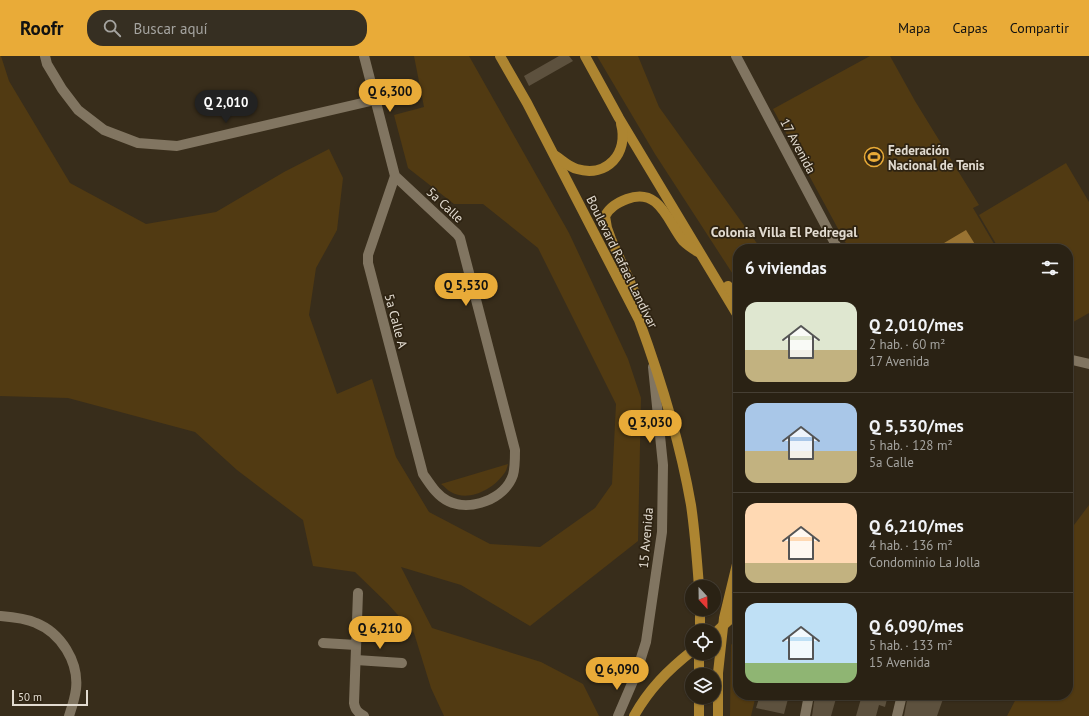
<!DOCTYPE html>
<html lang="es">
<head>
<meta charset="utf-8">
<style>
	body { margin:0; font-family:"PT Sans",sans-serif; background:#362f22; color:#f1f3f6; height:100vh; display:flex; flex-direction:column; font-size:15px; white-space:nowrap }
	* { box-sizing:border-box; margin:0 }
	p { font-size:13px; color:#a5a4a0 }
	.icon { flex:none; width:22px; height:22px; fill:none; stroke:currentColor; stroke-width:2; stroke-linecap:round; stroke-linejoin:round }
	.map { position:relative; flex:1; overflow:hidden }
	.drawer { position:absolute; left:733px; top:188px; width:340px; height:456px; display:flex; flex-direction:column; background:#2a2214; border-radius:16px; box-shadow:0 1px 3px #0004,0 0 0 1px #463f34 }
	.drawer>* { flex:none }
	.needle { width:26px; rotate:158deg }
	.fabs { position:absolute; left:685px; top:524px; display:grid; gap:8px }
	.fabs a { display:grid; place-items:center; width:36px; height:36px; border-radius:50%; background:#2a2214; box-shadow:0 1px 3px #0004,0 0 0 1px #463f34; font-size:20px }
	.scale { position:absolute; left:12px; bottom:10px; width:76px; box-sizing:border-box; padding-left:4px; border:2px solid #e2dbd0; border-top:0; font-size:11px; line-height:14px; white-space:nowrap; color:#e2dbd0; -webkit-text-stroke:3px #2e2312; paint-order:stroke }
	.price { position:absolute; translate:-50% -34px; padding:0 9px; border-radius:14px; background:#e9ab38; color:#111; font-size:13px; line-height:26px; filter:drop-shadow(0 1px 2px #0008) }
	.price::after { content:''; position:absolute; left:50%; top:24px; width:12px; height:9px; margin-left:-6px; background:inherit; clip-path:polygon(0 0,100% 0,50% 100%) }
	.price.current { background:#222; color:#fff }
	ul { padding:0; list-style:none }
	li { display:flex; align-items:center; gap:12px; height:100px; padding:0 12px }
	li+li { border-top:1px solid #463f34 }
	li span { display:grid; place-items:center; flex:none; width:112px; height:80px; border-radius:12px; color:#555 }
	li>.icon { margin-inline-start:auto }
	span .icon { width:48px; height:48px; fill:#fffc; stroke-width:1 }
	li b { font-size:17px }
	h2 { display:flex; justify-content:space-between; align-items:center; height:48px; padding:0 12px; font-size:17px }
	header { display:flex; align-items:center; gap:24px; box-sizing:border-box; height:56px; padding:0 20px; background:#e9ab38; color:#111 }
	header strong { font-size:19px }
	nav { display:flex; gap:22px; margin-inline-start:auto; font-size:14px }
	.search { width:280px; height:36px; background:#362f22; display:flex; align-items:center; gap:10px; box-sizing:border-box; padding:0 14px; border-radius:16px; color:#a5a4a0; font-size:15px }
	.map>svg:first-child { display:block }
	.green { fill:#513a12 }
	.water { fill:#997332 }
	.building { fill:#5d513e }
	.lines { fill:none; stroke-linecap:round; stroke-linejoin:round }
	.minor { stroke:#817561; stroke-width:10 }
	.major { stroke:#ad8531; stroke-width:10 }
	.labels { text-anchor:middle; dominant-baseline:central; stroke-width:3.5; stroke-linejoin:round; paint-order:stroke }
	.street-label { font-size:13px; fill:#e2dbd0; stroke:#2e2312 }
	.poi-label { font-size:13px; font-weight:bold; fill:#e2dbd0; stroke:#2e2312; text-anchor:start }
	.neighbourhood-label { font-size:14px; font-weight:bold; fill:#e2dbd0; stroke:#2e2312 }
</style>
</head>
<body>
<header>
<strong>Roofr</strong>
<div class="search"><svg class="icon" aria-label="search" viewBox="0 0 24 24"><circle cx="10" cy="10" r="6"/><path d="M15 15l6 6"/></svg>Buscar aquí</div>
<nav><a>Mapa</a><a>Capas</a><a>Compartir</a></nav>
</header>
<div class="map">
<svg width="1089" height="660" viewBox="0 0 1089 660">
	<rect width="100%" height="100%" fill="#382d1b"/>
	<g class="green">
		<path d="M0,0H1L9,25L70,127L146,168L216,156L284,116L329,93L343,122L337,174L316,212L309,259L337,338L372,323L396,401L429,456L490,488L540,491L595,452L612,428L616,348L538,192L483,148H454L408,112L394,59L424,51L414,0H469L569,177L628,303L641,342L638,485L530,570L461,529L401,511L432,572L541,606L583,628L599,660H444L431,632L414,577L388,548L355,516L313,510L303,464L237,414L195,376L68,342L0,340Z"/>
		<path d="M597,0H638L659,51L761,193H738V226L655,98Z"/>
		<path d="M870,0H890L915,45L979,149L973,152L997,193H849L773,53Z"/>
		<path d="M1066,107L1089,146V257L1068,269V193H999L979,159Z"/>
		<path d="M508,408C507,412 506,416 503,419C492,434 468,446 451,436C447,434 444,430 441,428Z"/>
		<path d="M1089,449V660H1007L1018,639H1068V477Z"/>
		<path d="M738,578V639H756L751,660H730L731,589Z"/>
	</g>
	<path class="water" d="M966,174L978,193H941L939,190Z"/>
	<g class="building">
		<path d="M559,0H569L573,5L529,30L524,20Z"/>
		<path d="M760,639H789L784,658L756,652Z"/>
		<path d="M815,639H837L831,660H812Z"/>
		<path d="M862,639H888L885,651L879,649L876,660H856Z"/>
		<path d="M908,639H929L943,643L937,660H904Z"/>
	</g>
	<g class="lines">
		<g class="minor">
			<path d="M45,0L47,8L62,33L78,54L104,74L138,87L177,90L375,44"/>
			<path d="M364,0L395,120L457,178L460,182L515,394C515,402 515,412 513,419C505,443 470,456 448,445C437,440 430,428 423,418L368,207V199L395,120"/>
			<path d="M736,0L838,193"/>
			<path d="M1068,303L1089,308"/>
			<path d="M358,537L354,647C355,654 358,657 364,660"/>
			<path d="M0,560C12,561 25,562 36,567C61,577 79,606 76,633C75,642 72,651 69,660"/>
			<path d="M323,587L356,589"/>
			<path d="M356,604L402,607"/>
			<path d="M618,660L636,618L646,586L662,476L663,409L653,311"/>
			<path d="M805,660L809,639"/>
			<path d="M897,660L902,639"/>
		</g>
		<g class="major">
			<path d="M500,0L527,47L639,264C661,324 680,386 691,449C695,476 697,504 699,531"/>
			<path d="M585,0L619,62L738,260"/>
			<path d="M556,100C563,105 569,111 577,113C607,122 629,97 621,68"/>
			<path d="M728,230L738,245"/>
			<path d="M637,253L634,235L611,183L607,172L605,160C610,151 617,147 627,143C659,131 667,164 683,185C687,189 693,193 698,196"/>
			<path d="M700,575V553"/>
			<path d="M714,578L729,564L738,545"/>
			<path d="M699,619V597"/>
			<path d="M699,641V660"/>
			<path d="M634,660C649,633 668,614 692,595"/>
			<path d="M718,660V617L724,562L738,504"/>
		</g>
	</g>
	<defs>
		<symbol id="stadium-ring" viewBox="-11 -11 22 22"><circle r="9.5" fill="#2e2312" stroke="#e9ab38" stroke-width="1.5"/><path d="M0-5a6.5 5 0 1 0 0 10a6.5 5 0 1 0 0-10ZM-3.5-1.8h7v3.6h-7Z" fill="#e9ab38"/></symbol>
	</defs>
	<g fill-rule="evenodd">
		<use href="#stadium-ring" x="863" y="90" width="22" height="22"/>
	</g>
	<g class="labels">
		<g class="street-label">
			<text transform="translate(798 90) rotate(62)">17 Avenida</text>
			<text transform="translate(445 149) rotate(43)">5a Calle</text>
			<text transform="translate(622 206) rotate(64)">Boulevard Rafael Landívar</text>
			<text transform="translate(396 265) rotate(75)">5a Calle A</text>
			<text transform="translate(646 482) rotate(-85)">15 Avenida</text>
		</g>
		<g class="poi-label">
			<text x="888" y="94">Federación<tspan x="888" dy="15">Nacional de Tenis</tspan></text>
		</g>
		<g class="neighbourhood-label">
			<text x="784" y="176">Colonia Villa El Pedregal</text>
		</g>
	</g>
</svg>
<div class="fabs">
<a><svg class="needle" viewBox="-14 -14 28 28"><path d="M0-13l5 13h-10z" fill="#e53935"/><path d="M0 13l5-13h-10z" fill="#a5a4a0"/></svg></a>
<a><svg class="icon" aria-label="locate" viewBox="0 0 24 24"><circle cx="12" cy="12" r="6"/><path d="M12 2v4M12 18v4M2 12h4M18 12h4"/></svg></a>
<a><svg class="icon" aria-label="layers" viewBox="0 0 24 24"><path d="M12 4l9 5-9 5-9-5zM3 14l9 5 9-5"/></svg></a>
</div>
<div class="scale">50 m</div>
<b class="price" style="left:390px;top:57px">Q 6,300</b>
<b class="price current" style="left:226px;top:68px">Q 2,010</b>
<b class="price" style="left:466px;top:251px">Q 5,530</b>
<b class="price" style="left:650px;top:388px">Q 3,030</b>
<b class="price" style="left:380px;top:594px">Q 6,210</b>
<b class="price" style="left:617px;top:635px">Q 6,090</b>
<section class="drawer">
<h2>6 viviendas<svg class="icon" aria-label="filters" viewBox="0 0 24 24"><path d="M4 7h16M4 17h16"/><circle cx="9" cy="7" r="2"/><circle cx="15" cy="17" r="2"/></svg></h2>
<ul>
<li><span style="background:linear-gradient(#dfe7d0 60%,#c2b280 0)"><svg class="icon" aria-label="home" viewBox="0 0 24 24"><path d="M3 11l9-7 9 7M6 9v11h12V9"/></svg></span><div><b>Q 2,010/mes</b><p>2 hab. · 60 m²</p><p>17 Avenida</p></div></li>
<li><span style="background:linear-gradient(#a9c7e8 60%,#c2b280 0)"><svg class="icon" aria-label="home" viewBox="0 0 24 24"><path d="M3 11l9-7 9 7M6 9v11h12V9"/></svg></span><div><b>Q 5,530/mes</b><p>5 hab. · 128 m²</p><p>5a Calle</p></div></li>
<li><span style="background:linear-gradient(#ffd9b3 75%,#c2b280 0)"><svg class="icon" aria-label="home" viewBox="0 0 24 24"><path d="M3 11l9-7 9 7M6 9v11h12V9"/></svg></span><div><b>Q 6,210/mes</b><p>4 hab. · 136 m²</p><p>Condominio La Jolla</p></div></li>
<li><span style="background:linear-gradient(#bfe0f5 75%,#8fb573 0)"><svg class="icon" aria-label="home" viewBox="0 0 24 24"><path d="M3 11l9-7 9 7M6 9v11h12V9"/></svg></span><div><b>Q 6,090/mes</b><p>5 hab. · 133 m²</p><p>15 Avenida</p></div></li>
</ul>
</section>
</div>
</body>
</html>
